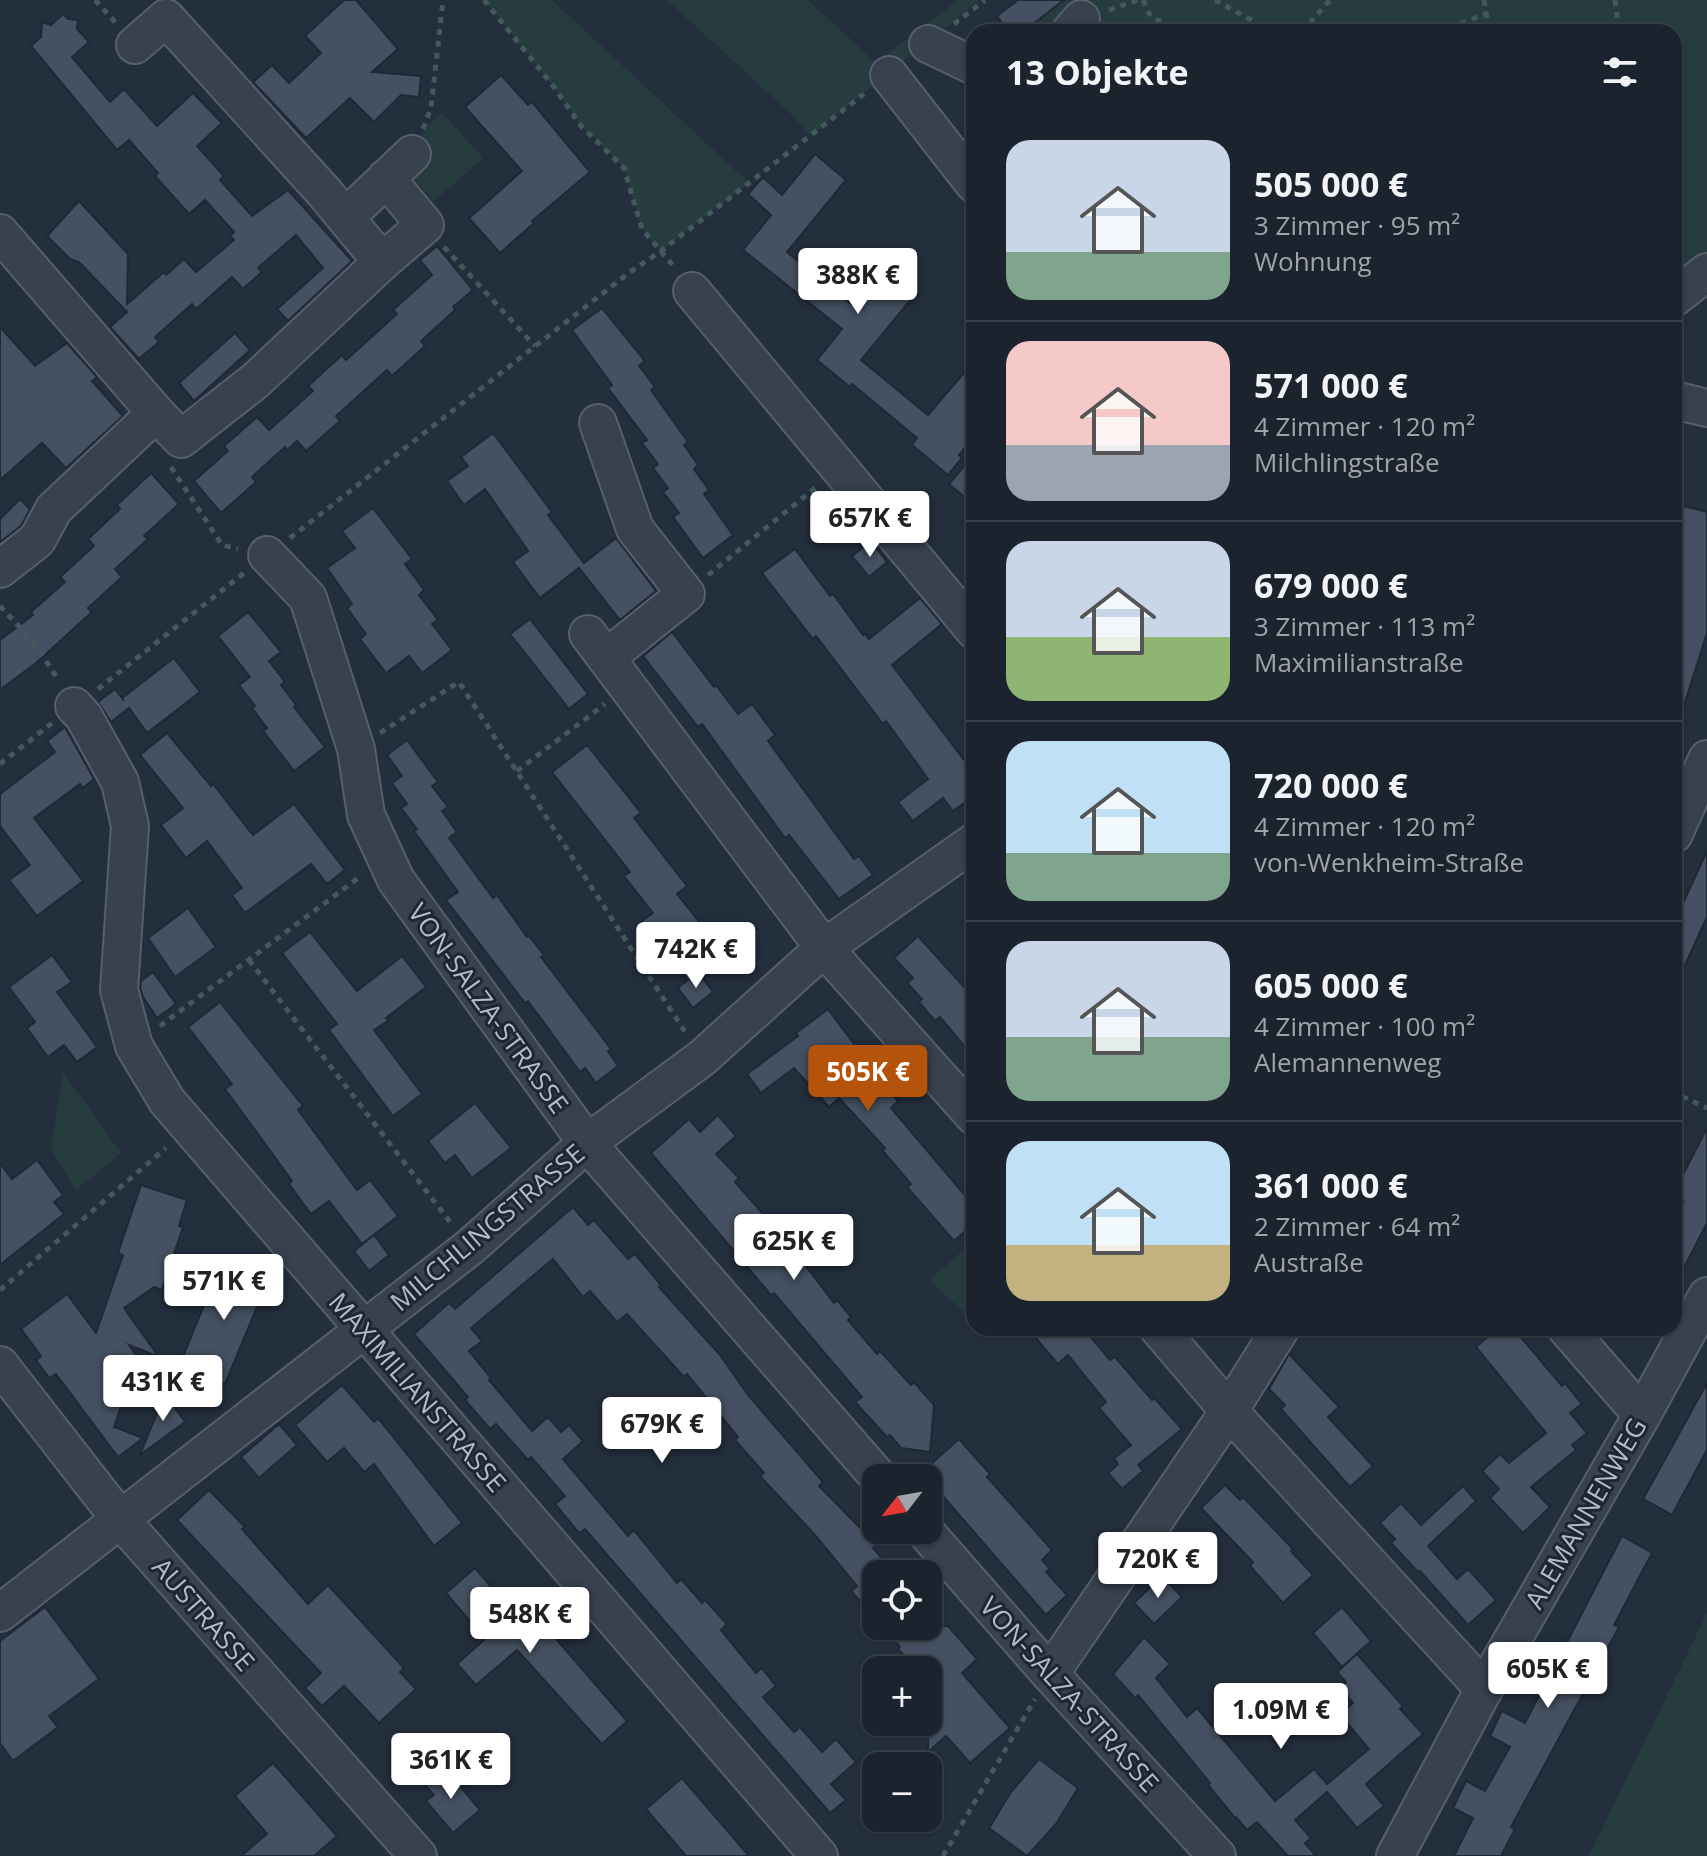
<!DOCTYPE html>
<html lang="de">
<head>
<meta charset="utf-8">
<style>
	body { margin:0; font-family:"Open Sans",sans-serif; background:#282f3a; color:#f1f3f6; height:100vh; display:flex; flex-direction:column; font-size:30px; white-space:nowrap }
	* { box-sizing:border-box; margin:0 }
	p { font-size:26px; color:#a0a4aa }
	.icon { flex:none; width:44px; height:44px; fill:none; stroke:currentColor; stroke-width:2; stroke-linecap:round; stroke-linejoin:round }
	.map { position:relative; flex:1; overflow:hidden }
	.side { position:absolute; left:966px; top:24px; width:716px; height:1312px; display:flex; flex-direction:column; background:#1b232e; border-radius:24px; box-shadow:0 2px 6px #0004,0 0 0 2px #39404a }
	.side>* { flex:none }
	.needle { width:52px; rotate:239deg }
	.tools { position:absolute; left:862px; top:1464px; display:grid; gap:16px }
	.tools a { display:grid; place-items:center; width:80px; height:80px; border-radius:16px; background:#1b232e; box-shadow:0 2px 6px #0004,0 0 0 2px #39404a; font-size:40px }
	.price { position:absolute; translate:-50% -68px; padding:0 18px; border-radius:8px; background:#fff; color:#222; font-size:26px; line-height:52px; filter:drop-shadow(0 2px 4px #0008) }
	.price::after { content:''; position:absolute; left:50%; top:48px; width:24px; height:18px; margin-left:-12px; background:inherit; clip-path:polygon(0 0,100% 0,50% 100%) }
	.price.on { background:#b45309; color:#fff }
	ul { padding:0; list-style:none }
	li { display:flex; align-items:center; gap:24px; height:200px; padding:0 40px }
	li+li { border-top:2px solid #39404a }
	li span { display:grid; place-items:center; flex:none; width:224px; height:160px; border-radius:24px; color:#555 }
	li>.icon { margin-inline-start:auto }
	span .icon { width:96px; height:96px; fill:#fffc; stroke-width:1 }
	li b { font-size:34px }
	h2 { display:flex; justify-content:space-between; align-items:center; height:96px; padding:0 40px; font-size:34px }
	.map>svg:first-child { display:block }
	.green { fill:#263c3f }
	.building { fill:#455162; stroke:#1f2835; stroke-width:2 }
	.lines { fill:none; stroke-linecap:round; stroke-linejoin:round }
	.minor-casing { stroke:#565f6c; stroke-width:40 }
	.path { stroke:#44595c; stroke-width:5; stroke-dasharray:6 6; stroke-linecap:butt }
	.minor { stroke:#38414e; stroke-width:36 }
	.labels { text-anchor:middle; dominant-baseline:central; stroke-width:6; stroke-linejoin:round; paint-order:stroke }
	.street-label { font-size:26px; fill:#b4bcc9; stroke:#1d2633 }
</style>
</head>
<body>
<div class="map">
<svg width="1707" height="1856" viewBox="0 0 1707 1856">
	<rect width="100%" height="100%" fill="#242f3e"/>
	<g class="green">
		<path d="M484,0H552L749,183L661,251L642,229L624,168L581,126L554,87Z"/>
		<path d="M667,0H808L876,63L958,0H979L810,136L790,113Z"/>
		<path d="M1029,0H1707V261L1674,286V32H989Z"/>
		<path d="M442,112L483,158L434,201L401,163L412,154L422,133Z"/>
		<path d="M63,1072L121,1153L76,1190L51,1149Z"/>
		<path d="M974,1241V1321L929,1280Z"/>
		<path d="M1707,1613V1856H1589Z"/>
	</g>
	<g class="building">
		<path d="M344,0H356L398,49L372,72L421,76L419,97L401,95L374,122L350,98L306,138L253,82L272,65L289,83L321,53L305,36Z"/>
		<path d="M1018,0H1064L1023,32H1009L997,16Z"/>
		<path d="M63,14L68,19L78,20L77,29L89,42L72,57L110,102L124,89L157,126L193,93L222,123L197,146L224,176L220,180L252,216L288,190L352,261L288,321L277,309L323,268L296,235L258,268L262,272L243,289L232,277L196,309L192,304L155,337L159,342L139,359L110,327L127,312L79,262L70,259L47,236L79,201L128,254L127,304L164,272L166,275L184,259L196,272L234,240L230,236L234,232L205,200L189,214L155,176L158,173L129,140L117,150L31,46L41,37L42,22L51,25Z"/>
		<path d="M501,75L528,105L532,102L590,172L532,221L534,223L500,253L469,218L522,171L465,107Z"/>
		<path d="M815,154L846,180L787,252L854,306L886,267L917,292L861,360L928,415L974,361V437L959,455L962,458L948,475L912,445L917,438L852,384L850,387L817,360L842,329L743,250L771,215L748,194L763,177L782,195Z"/>
		<path d="M437,246L473,290L453,307L455,310L421,341L425,346L392,376L387,370L336,416L340,421L306,451L297,441L287,450L285,447L252,477L256,482L221,513L194,481L228,451L224,446L257,417L269,430L313,391L308,386L342,355L346,360L397,314L393,310L432,275L420,260Z"/>
		<path d="M602,308L645,361L639,366L655,387L651,390L688,442L684,445L698,465L694,469L709,490L704,494L733,535L703,558L673,517L679,513L663,492L668,488L653,468L658,464L642,443L647,440L608,388L612,385L572,330Z"/>
		<path d="M0,327L35,366L67,343L97,377L92,381L123,416L66,468L42,443L0,480Z"/>
		<path d="M235,333L250,350L194,401L179,383Z"/>
		<path d="M493,433L552,512L548,515L584,563L616,538L656,591L620,620L579,568L540,598L513,562L528,551L485,489L464,505L447,481L468,466L461,457Z"/>
		<path d="M974,454V505L949,484Z"/>
		<path d="M151,473L179,504L144,536L148,539L115,569L122,577L88,608L92,612L36,663L0,690V640L33,615L31,612L65,582L60,577L94,546L88,539L120,509L117,505Z"/>
		<path d="M20,499L30,509L21,526L0,542V519Z"/>
		<path d="M1679,505L1707,512V633L1679,721H1674V528Z"/>
		<path d="M373,508L412,559L405,564L424,590L419,595L438,620L432,624L452,650L422,673L409,656L386,673L360,639L366,634L347,608L352,604L327,568L355,548L342,531Z"/>
		<path d="M871,541L887,562L869,577L852,556Z"/>
		<path d="M795,549L830,596L833,594L863,635L865,634L869,639L920,598L942,624L892,665L974,773V796L953,811L943,798L913,821L898,802L928,779L886,721L883,724L816,636L813,639L762,573Z"/>
		<path d="M248,612L281,652L269,661L285,682L281,685L296,705L294,707L325,747L294,771L263,731L267,728L252,708L255,706L239,685L250,677L218,636Z"/>
		<path d="M530,619L588,694L569,709L510,634Z"/>
		<path d="M672,632L714,687L716,685L738,714L752,704L775,735L768,741L854,859L859,856L873,875L839,899L789,835L785,838L702,724L698,727L643,656Z"/>
		<path d="M174,658L200,692L147,733L129,708L111,722L98,702L115,689L124,701L122,698Z"/>
		<path d="M65,727L94,779L83,788L80,784L34,818L83,881L37,916L9,880L30,865L0,826V794L55,752L47,741Z"/>
		<path d="M167,733L211,786L213,784L253,835L294,804L345,870L327,884L311,864L245,913L232,895L242,888L207,841L186,858L161,825L183,808L140,755Z"/>
		<path d="M407,740L438,782L432,786L448,807L442,811L457,832L449,838L493,898L497,895L527,937L529,936L544,955L541,957L611,1049L608,1051L618,1066L596,1083L585,1068L580,1072L528,1001L525,1003L446,900L458,892L414,831L417,829L401,808L407,804L392,783L402,776L387,755Z"/>
		<path d="M587,745L641,813L634,818L687,886L677,894L723,952L688,980L642,921L653,913L624,876L630,872L552,772Z"/>
		<path d="M1707,851V917L1674,989V897L1684,901Z"/>
		<path d="M188,908L216,947L175,977L148,938Z"/>
		<path d="M310,932L357,991L402,956L426,987L386,1018L388,1021L374,1030L422,1094L393,1116L329,1030L337,1024L282,953Z"/>
		<path d="M918,936L974,998V1058L940,1017L935,1021L919,1002L922,999L907,983L913,978L894,958Z"/>
		<path d="M52,955L72,982L57,992L97,1047L77,1062L64,1045L48,1057L27,1028L35,1022L9,987Z"/>
		<path d="M153,972L176,1004L157,1018L143,997L140,988L141,981Z"/>
		<path d="M698,972L713,992L693,1008L678,988Z"/>
		<path d="M220,1002L303,1106L298,1110L357,1190L370,1180L398,1216L362,1244L329,1201L311,1214L289,1184L292,1181L225,1089L232,1084L188,1027Z"/>
		<path d="M828,1009L857,1048L852,1052L898,1101L891,1108L974,1206V1223L954,1241L907,1187L911,1184L882,1150L885,1148L839,1098L829,1107L794,1068L761,1093L747,1074L798,1036L796,1033Z"/>
		<path d="M475,1103L511,1148L472,1178L455,1155L445,1163L428,1141Z"/>
		<path d="M718,1115L736,1136L716,1154L739,1178L735,1182L786,1240L834,1303L837,1300L851,1317L848,1320L877,1354L880,1351L911,1385L914,1382L934,1405L930,1452L901,1448L890,1435L887,1437L855,1402L862,1397L774,1293L771,1295L651,1153L689,1119L700,1132Z"/>
		<path d="M1707,1128V1223L1674,1287V1222L1684,1202L1674,1197V1192Z"/>
		<path d="M37,1160L63,1195L54,1202L64,1214L0,1265V1163L12,1179Z"/>
		<path d="M141,1185L187,1200L179,1226L183,1227L162,1290L154,1287L124,1308L159,1357L129,1345L137,1356L116,1371L128,1387L114,1427L143,1438L118,1457L56,1374L49,1378L36,1360L41,1356L21,1329L67,1294L96,1333L123,1255L118,1253Z"/>
		<path d="M573,1207L588,1225L594,1220L628,1259L635,1254L661,1285L659,1287L720,1355L748,1395L823,1482L819,1486L877,1545L873,1548L885,1562L876,1569V1619L851,1591L857,1586L815,1535L760,1476L764,1473L735,1440L738,1437L687,1374L684,1377L627,1314L617,1322L590,1291L583,1297L553,1259L471,1328L482,1341L469,1351L491,1378L489,1380L532,1431L548,1417L561,1432L569,1425L583,1441L563,1459L628,1536L634,1530L677,1583L681,1579L702,1603L705,1600L727,1624L721,1630L756,1673L762,1668L776,1686L763,1697L794,1732L800,1727L822,1752L836,1739L856,1762L831,1784L846,1800L830,1813L585,1529L579,1533L555,1504L565,1496L531,1457L528,1460L496,1424L490,1429L465,1400L468,1397L414,1334L449,1303L455,1309Z"/>
		<path d="M374,1235L389,1255L369,1271L354,1251Z"/>
		<path d="M223,1259L269,1278L225,1384L179,1366Z"/>
		<path d="M1027,1328H1083L1110,1360L1115,1357L1152,1400L1154,1398L1182,1429L1138,1465L1143,1471L1122,1489L1108,1473L1118,1464L1114,1458L1131,1445L1099,1408L1106,1402L1068,1355L1058,1364Z"/>
		<path d="M1498,1328H1513L1562,1386L1565,1383L1582,1404L1570,1413L1587,1433L1572,1445L1576,1450L1531,1487L1550,1507L1523,1533L1490,1498L1499,1489L1482,1471L1500,1454L1509,1463L1546,1433L1476,1347Z"/>
		<path d="M1289,1354L1339,1407L1328,1417L1373,1466L1350,1487L1281,1409L1285,1405L1269,1389Z"/>
		<path d="M1707,1383V1450L1672,1515L1643,1499Z"/>
		<path d="M342,1385L374,1422L378,1418L462,1523L434,1546L374,1464L364,1472L344,1448L327,1462L295,1425Z"/>
		<path d="M165,1393L185,1422L140,1455Z"/>
		<path d="M279,1424L297,1445L259,1478L241,1457Z"/>
		<path d="M959,1439L990,1474L987,1477L1052,1550L1042,1560L1050,1569L1046,1572L1067,1595L1046,1615L922,1472Z"/>
		<path d="M1225,1485L1240,1500L1243,1497L1293,1549L1291,1551L1313,1575L1283,1603L1250,1566L1253,1562L1201,1508Z"/>
		<path d="M1463,1486L1476,1501L1428,1546L1457,1579L1468,1569L1496,1600L1468,1625L1420,1571L1418,1572L1391,1543L1395,1539L1380,1523L1401,1503L1421,1525Z"/>
		<path d="M209,1490L245,1527L242,1529L308,1604L328,1585L404,1668L400,1672L416,1689L379,1723L344,1686L322,1706L305,1688L321,1673L177,1520Z"/>
		<path d="M1622,1536L1652,1553L1614,1625L1619,1627L1511,1827L1515,1829L1501,1856H1454L1473,1818L1453,1808L1466,1781L1485,1791L1510,1747L1490,1736L1502,1711L1525,1723Z"/>
		<path d="M475,1568L523,1624L531,1618L541,1629L545,1626L627,1721L602,1744L517,1650L476,1685L457,1664L485,1639L446,1593Z"/>
		<path d="M1162,1576L1182,1597L1154,1624L1134,1603Z"/>
		<path d="M45,1607L99,1679L49,1716L58,1727L13,1761L0,1743V1641Z"/>
		<path d="M1342,1607L1371,1641L1342,1667L1313,1633Z"/>
		<path d="M882,1626H948L977,1659L962,1673L1010,1728L970,1763L946,1736L928,1752V1670H918L898,1649L900,1647Z"/>
		<path d="M1144,1637L1170,1664L1156,1678L1187,1717L1197,1708L1275,1801L1314,1769L1327,1784L1369,1749L1340,1715L1353,1703L1340,1688L1346,1682L1337,1672L1357,1654L1403,1706L1400,1709L1423,1734L1366,1784L1384,1806L1357,1828L1327,1792L1295,1820L1311,1838L1305,1843L1316,1856H1288L1257,1822L1247,1830L1236,1817L1235,1818L1208,1785L1210,1783L1138,1695L1135,1698L1113,1674Z"/>
		<path d="M1039,1759L1078,1788L1056,1824L1027,1856L989,1828L1011,1792Z"/>
		<path d="M273,1763L337,1836L314,1856H241L267,1834L235,1796Z"/>
		<path d="M445,1768L480,1810L453,1833L426,1801L434,1795L425,1785Z"/>
		<path d="M682,1778L749,1856H686L646,1809Z"/>
	</g>
	<g class="lines">
		<defs>
			<g id="minor">
				<path d="M1070,32L1081,19"/>
				<path d="M928,44L974,66"/>
				<path d="M135,45L166,18L324,192L382,262"/>
				<path d="M889,75L974,184"/>
				<path d="M346,217L412,154"/>
				<path d="M0,233L156,413"/>
				<path d="M692,291L974,630"/>
				<path d="M1674,298L1707,272"/>
				<path d="M1674,400L1707,408"/>
				<path d="M598,423L635,529L686,594L606,658"/>
				<path d="M267,555L308,598L356,749L366,815L396,880L587,1143L879,1478"/>
				<path d="M0,569L37,540L54,509L156,413L181,439L255,381L382,262L425,225L386,178"/>
				<path d="M588,634L824,948L974,1116"/>
				<path d="M74,706L84,717L120,782L130,826L119,990L134,1046L167,1101L819,1856"/>
				<path d="M1674,834L1707,759"/>
				<path d="M1158,1328L1229,1411L1484,1689"/>
				<path d="M1566,1328L1642,1415"/>
				<path d="M0,1365L120,1519L418,1856"/>
				<path d="M924,1530L1050,1674L1217,1856"/>
				<path d="M0,1613L470,1247L587,1143L702,1058L824,948L974,842"/>
				<path d="M1050,1674L1229,1411L1281,1328"/>
				<path d="M1395,1856L1484,1689L1642,1415L1707,1296"/>
			</g>
		</defs>
		<use href="#minor" class="minor-casing"/>
		<g class="path">
			<path d="M95,0L116,23"/>
			<path d="M484,0L554,87L581,126L624,168L642,229L676,269"/>
			<path d="M1143,0L1151,17L1183,32"/>
			<path d="M1215,0L1273,32"/>
			<path d="M1484,0L1489,32"/>
			<path d="M1615,0L1619,32"/>
			<path d="M1109,10L1138,0"/>
			<path d="M954,24L985,0"/>
			<path d="M1302,32L1330,0"/>
			<path d="M1438,32L1488,13"/>
			<path d="M423,129L431,108L443,0"/>
			<path d="M444,247L535,346"/>
			<path d="M171,467L222,545L238,549"/>
			<path d="M290,538L630,272L661,251L864,94"/>
			<path d="M708,575L815,488"/>
			<path d="M0,606L36,645L59,681"/>
			<path d="M98,689L244,573"/>
			<path d="M380,733L459,682L687,1035"/>
			<path d="M0,764L52,723"/>
			<path d="M517,771L605,704"/>
			<path d="M249,960L450,1222"/>
			<path d="M160,1026L361,876"/>
			<path d="M1674,1088L1679,1095L1707,1108"/>
			<path d="M0,1290L166,1148"/>
			<path d="M943,1856L1035,1699"/>
		</g>
		<use href="#minor" class="minor"/>
	</g>
	<g class="labels">
		<g class="street-label">
			<text transform="translate(489 1008) rotate(54)">VON-SALZA-STRASSE</text>
			<text transform="translate(487 1227) rotate(-40)">MILCHLINGSTRASSE</text>
			<text transform="translate(418 1392) rotate(49)">MAXIMILIANSTRASSE</text>
			<text transform="translate(1585 1513) rotate(-60)">ALEMANNENWEG</text>
			<text transform="translate(204 1614) rotate(49)">AUSTRASSE</text>
			<text transform="translate(1070 1694) rotate(48)">VON-SALZA-STRASSE</text>
		</g>
	</g>
</svg>
<div class="tools">
<a><svg class="needle" viewBox="-14 -14 28 28"><path d="M0-13l5 13h-10z" fill="#e53935"/><path d="M0 13l5-13h-10z" fill="#a0a4aa"/></svg></a>
<a><svg class="icon" aria-label="locate" viewBox="0 0 24 24"><circle cx="12" cy="12" r="6"/><path d="M12 2v4M12 18v4M2 12h4M18 12h4"/></svg></a>
<a>+</a>
<a>−</a>
</div>
<b class="price" style="left:858px;top:316px">388K €</b>
<b class="price" style="left:870px;top:559px">657K €</b>
<b class="price" style="left:696px;top:990px">742K €</b>
<b class="price on" style="left:868px;top:1113px">505K €</b>
<b class="price" style="left:794px;top:1282px">625K €</b>
<b class="price" style="left:224px;top:1322px">571K €</b>
<b class="price" style="left:163px;top:1423px">431K €</b>
<b class="price" style="left:662px;top:1465px">679K €</b>
<b class="price" style="left:1158px;top:1600px">720K €</b>
<b class="price" style="left:530px;top:1655px">548K €</b>
<b class="price" style="left:1548px;top:1710px">605K €</b>
<b class="price" style="left:1281px;top:1751px">1.09M €</b>
<b class="price" style="left:451px;top:1801px">361K €</b>
<section class="side">
<h2>13 Objekte<svg class="icon" aria-label="filters" viewBox="0 0 24 24"><path d="M4 7h16M4 17h16"/><circle cx="9" cy="7" r="2"/><circle cx="15" cy="17" r="2"/></svg></h2>
<ul>
<li><span style="background:linear-gradient(#c9d6e8 70%,#7fa58c 0)"><svg class="icon" aria-label="home" viewBox="0 0 24 24"><path d="M3 11l9-7 9 7M6 9v11h12V9"/></svg></span><div><b>505 000 €</b><p>3 Zimmer · 95 m²</p><p>Wohnung</p></div></li>
<li><span style="background:linear-gradient(#f6c9c9 65%,#9aa5b1 0)"><svg class="icon" aria-label="home" viewBox="0 0 24 24"><path d="M3 11l9-7 9 7M6 9v11h12V9"/></svg></span><div><b>571 000 €</b><p>4 Zimmer · 120 m²</p><p>Milchlingstraße</p></div></li>
<li><span style="background:linear-gradient(#c9d6e8 60%,#8fb573 0)"><svg class="icon" aria-label="home" viewBox="0 0 24 24"><path d="M3 11l9-7 9 7M6 9v11h12V9"/></svg></span><div><b>679 000 €</b><p>3 Zimmer · 113 m²</p><p>Maximilianstraße</p></div></li>
<li><span style="background:linear-gradient(#bfe0f5 70%,#7fa58c 0)"><svg class="icon" aria-label="home" viewBox="0 0 24 24"><path d="M3 11l9-7 9 7M6 9v11h12V9"/></svg></span><div><b>720 000 €</b><p>4 Zimmer · 120 m²</p><p>von-Wenkheim-Straße</p></div></li>
<li><span style="background:linear-gradient(#c9d6e8 60%,#7fa58c 0)"><svg class="icon" aria-label="home" viewBox="0 0 24 24"><path d="M3 11l9-7 9 7M6 9v11h12V9"/></svg></span><div><b>605 000 €</b><p>4 Zimmer · 100 m²</p><p>Alemannenweg</p></div></li>
<li><span style="background:linear-gradient(#bfe0f5 65%,#c2b280 0)"><svg class="icon" aria-label="home" viewBox="0 0 24 24"><path d="M3 11l9-7 9 7M6 9v11h12V9"/></svg></span><div><b>361 000 €</b><p>2 Zimmer · 64 m²</p><p>Austraße</p></div></li>
</ul>
</section>
</div>
</body>
</html>
